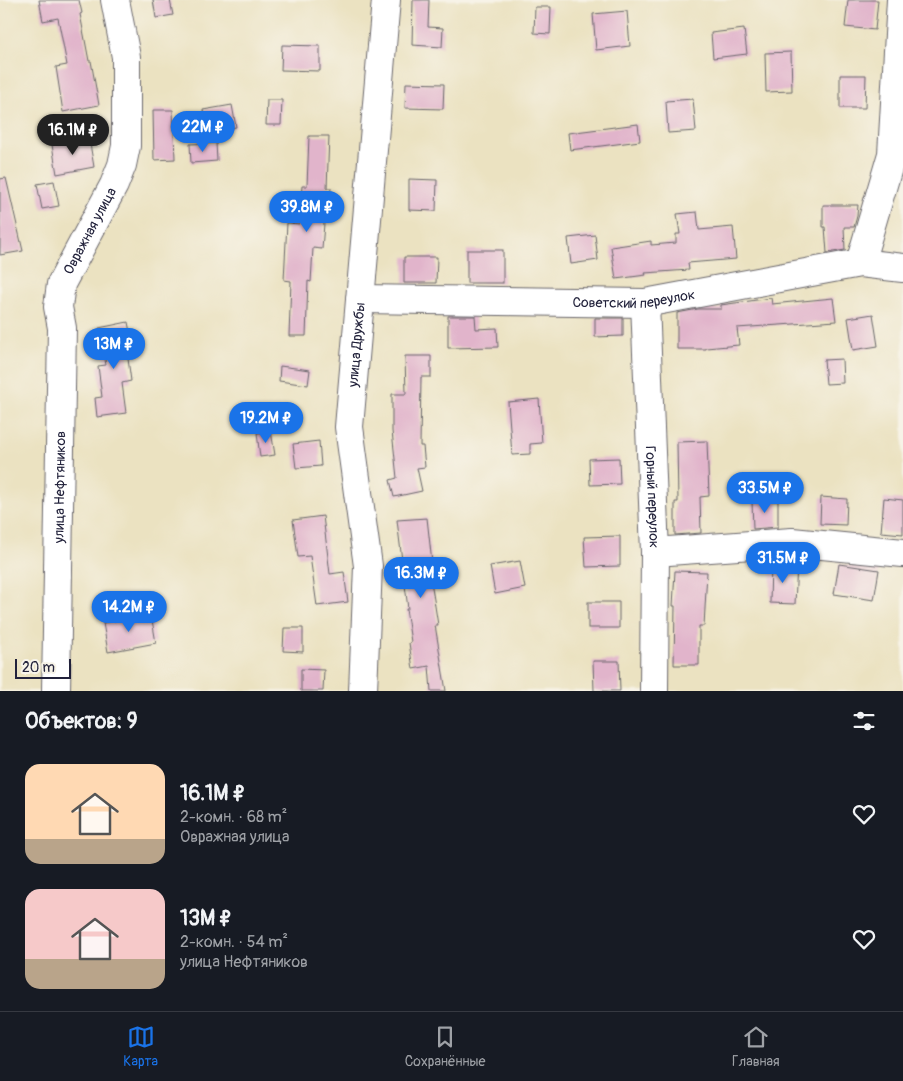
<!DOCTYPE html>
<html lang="ru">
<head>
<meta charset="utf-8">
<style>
	body { margin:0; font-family:Pangolin,sans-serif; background:#20242c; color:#f1f3f6; height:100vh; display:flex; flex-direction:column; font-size:19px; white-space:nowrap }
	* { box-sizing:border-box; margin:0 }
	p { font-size:16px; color:#9ea1a6 }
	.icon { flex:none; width:28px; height:28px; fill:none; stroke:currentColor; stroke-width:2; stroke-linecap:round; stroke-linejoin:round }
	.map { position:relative; height:691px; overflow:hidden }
	.drawer { display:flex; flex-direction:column; background:#171b24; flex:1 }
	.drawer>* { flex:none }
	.scale { position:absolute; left:15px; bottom:12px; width:56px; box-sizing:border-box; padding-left:5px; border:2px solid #22223b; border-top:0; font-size:14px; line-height:18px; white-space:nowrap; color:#22223b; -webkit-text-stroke:4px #f7f3e8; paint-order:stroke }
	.price { position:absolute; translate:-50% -42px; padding:0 11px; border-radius:18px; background:#1a73e8; color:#fff; font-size:16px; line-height:32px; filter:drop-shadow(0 1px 2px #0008) }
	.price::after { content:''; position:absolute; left:50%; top:30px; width:15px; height:11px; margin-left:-8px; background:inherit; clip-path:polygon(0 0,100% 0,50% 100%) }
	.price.current { background:#222; color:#fff }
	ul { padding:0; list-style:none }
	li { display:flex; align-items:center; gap:15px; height:125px; padding:0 25px }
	li span { display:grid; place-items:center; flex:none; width:140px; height:100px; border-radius:15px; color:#555 }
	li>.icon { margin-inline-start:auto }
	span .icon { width:60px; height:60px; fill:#fffc; stroke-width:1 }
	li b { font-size:21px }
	h2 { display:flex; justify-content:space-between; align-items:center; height:60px; padding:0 25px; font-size:21px }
	.menu { display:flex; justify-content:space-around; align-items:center; height:70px; border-top:1px solid #363941; background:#171b24; font-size:14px; color:#9ea1a6 }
	.menu a { display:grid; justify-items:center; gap:2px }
	.menu .current { color:#1a73e8 }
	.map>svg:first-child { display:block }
	.building { fill:#e1b4cb }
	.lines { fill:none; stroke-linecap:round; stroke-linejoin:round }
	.minor-casing { stroke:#68656a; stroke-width:30 }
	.minor { stroke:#fff; stroke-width:28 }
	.labels { text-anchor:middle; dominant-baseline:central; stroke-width:5; stroke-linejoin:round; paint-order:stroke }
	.street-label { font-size:14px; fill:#22223b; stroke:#f7f3e8 }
</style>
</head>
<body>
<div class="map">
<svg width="903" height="691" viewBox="0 0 903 691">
	<rect width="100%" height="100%" fill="#f7f3e8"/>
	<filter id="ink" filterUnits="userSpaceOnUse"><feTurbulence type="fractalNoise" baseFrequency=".02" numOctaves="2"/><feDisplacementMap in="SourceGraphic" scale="10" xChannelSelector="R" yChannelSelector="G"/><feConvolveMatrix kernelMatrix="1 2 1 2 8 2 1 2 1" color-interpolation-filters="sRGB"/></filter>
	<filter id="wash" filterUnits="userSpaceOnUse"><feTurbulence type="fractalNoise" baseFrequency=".0096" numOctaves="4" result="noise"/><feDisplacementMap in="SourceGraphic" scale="20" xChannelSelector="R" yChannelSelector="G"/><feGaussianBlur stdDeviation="1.12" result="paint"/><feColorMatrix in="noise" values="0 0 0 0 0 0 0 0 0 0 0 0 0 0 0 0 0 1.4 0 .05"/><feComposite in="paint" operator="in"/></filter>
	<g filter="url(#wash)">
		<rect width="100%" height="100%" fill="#ebe2c1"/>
		<g id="blocks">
			<g class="building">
				<path d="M39,0H79L82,13L80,14L89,61H91L99,105L63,112L56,67L67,65L58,18L43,21Z"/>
				<path d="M153,0H170L173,15L156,18Z"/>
				<path d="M413,0H429L428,27L443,28L442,47L412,45Z"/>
				<path d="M848,0H878L875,30L845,27Z"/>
				<path d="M535,7H551L550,34L534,33Z"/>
				<path d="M627,11L630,46L596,50L593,14Z"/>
				<path d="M744,29L747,54L713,58L711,33Z"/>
				<path d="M282,45L320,46V71L281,70Z"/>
				<path d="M791,52L792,91L766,92L765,53Z"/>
				<path d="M840,75H866L865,108H840Z"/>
				<path d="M406,83L444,84L443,109L405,108Z"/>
				<path d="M693,99L696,131L668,133L666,101Z"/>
				<path d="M267,100H282L281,125H266Z"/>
				<path d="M232,105L236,127L207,132L203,110Z"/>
				<path d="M153,110H173L175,159L154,160Z"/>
				<path d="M638,124L640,141L570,150L568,133Z"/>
				<path d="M309,136H329L327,188H331L329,211H325L322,249L313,248L311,282L308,281L306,336H289L291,281L284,280L287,223L299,224L302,186H307Z"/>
				<path d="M89,138L94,167L57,174L52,145Z"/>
				<path d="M216,143L217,161L191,163L190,144Z"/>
				<path d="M6,178L23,251L0,255V179Z"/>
				<path d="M409,179L437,180L436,211L409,210Z"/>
				<path d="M54,181L59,206L42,209L37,184Z"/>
				<path d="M823,205H858L857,216L854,227H844L845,250L827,253L825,227H823Z"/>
				<path d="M697,212L699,230L733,227L736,259L688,263L689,270L645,273L646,275L616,279L611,247L651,241V245L676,243V234H680L677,214Z"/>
				<path d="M595,235L598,260L571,264L568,238Z"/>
				<rect x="467" y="250" width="36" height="33"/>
				<path d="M404,257H437L436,283H404Z"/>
				<path d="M771,298L772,304L833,298L836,321L737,328L739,345L706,348V349H677V313L698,309H721V305Z"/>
				<path d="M873,314L878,346L853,350L848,318Z"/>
				<path d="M448,316H475L476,329L497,328L498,347L448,348Z"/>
				<path d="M595,318H623V336L595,337Z"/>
				<path d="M128,322L132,343L126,344L131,381L122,383L126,413L97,417L95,398L102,397L98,366L106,365L99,328Z"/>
				<path d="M405,356H431V377H421L420,446H423L425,467L417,468L422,491L394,497L390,480L397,478L392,431V394H406Z"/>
				<path d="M842,359L843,383L826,384L824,360Z"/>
				<path d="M280,366L310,370L308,385L279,381Z"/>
				<path d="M539,399L542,443L530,444V454L512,455L508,402Z"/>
				<path d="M271,431L275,455L260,457L257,433Z"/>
				<path d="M319,441L321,466L296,468L293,444Z"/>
				<path d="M707,441L709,496L700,497L701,533L675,535V502H678L677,442Z"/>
				<path d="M619,458L620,484L590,485L589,459Z"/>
				<path d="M821,497L847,499L846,525L820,524Z"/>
				<path d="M884,498L903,500V534L881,532Z"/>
				<path d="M752,501H778V527L753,529Z"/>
				<path d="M323,516L330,574L344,572L348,602L317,606L310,556L298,557L293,520Z"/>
				<path d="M427,518L434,581H431L438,625H435L446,691H431L429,666L413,669L409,643L411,642L406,609H408L397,520Z"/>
				<path d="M620,536V566L586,567L584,537Z"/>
				<path d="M520,561L525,588L495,594L490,566Z"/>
				<path d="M771,564H797L795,604L770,603Z"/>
				<path d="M839,564L879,570L874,600L834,594Z"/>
				<path d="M675,571L707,572L704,626H699V665H674L675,606H673Z"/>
				<rect x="588" y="602" width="31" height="26"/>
				<path d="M151,614L156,643L108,652L103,623Z"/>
				<path d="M284,628H303V652L283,651Z"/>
				<path d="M593,661H619L620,691H594Z"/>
				<path d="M301,669L324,670L323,691H301Z"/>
			</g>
		</g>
	</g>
	<g filter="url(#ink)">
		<use href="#blocks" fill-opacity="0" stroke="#68656a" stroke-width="1"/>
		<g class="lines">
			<defs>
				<g id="minor">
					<path d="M860,263L892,154L901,0"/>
					<path id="s1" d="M360,299L645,303L860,263L903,268"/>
					<path id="s2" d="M645,303L655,552L654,691"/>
					<path d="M655,552L792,542L903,553"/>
					<path id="s3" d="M56,691L62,328L58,307L61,284L114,185L122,165L126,146V57L115,0"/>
					<path id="s4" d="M363,691L368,566L349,427L386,0"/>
				</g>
			</defs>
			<use href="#minor" class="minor-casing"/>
			<use href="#minor" class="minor"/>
		</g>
	</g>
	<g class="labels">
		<g class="street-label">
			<text stroke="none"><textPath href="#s3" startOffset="468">Овражная улица</textPath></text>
			<text stroke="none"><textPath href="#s1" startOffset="274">Советский переулок</textPath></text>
			<text stroke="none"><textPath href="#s4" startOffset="348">улица Дружбы</textPath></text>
			<text stroke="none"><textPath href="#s3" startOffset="204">улица Нефтяников</textPath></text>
			<text stroke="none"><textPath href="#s2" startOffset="194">Горный переулок</textPath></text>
		</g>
	</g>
</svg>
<div class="scale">20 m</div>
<b class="price" style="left:203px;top:153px">22M ₽</b>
<b class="price current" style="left:73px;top:156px">16.1M ₽</b>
<b class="price" style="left:307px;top:233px">39.8M ₽</b>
<b class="price" style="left:114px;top:370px">13M ₽</b>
<b class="price" style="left:266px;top:444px">19.2M ₽</b>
<b class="price" style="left:765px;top:514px">33.5M ₽</b>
<b class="price" style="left:783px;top:584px">31.5M ₽</b>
<b class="price" style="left:421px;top:599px">16.3M ₽</b>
<b class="price" style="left:129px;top:633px">14.2M ₽</b>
</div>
<section class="drawer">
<h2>Объектов: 9<svg class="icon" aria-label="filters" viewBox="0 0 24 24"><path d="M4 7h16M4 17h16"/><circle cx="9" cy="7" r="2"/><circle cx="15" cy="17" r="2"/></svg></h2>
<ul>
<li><span style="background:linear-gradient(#ffd9b3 75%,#b9a48a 0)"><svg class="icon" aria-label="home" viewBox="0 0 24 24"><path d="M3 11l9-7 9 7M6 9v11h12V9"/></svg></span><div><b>16.1M ₽</b><p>2-комн. · 68 m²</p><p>Овражная улица</p></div><svg class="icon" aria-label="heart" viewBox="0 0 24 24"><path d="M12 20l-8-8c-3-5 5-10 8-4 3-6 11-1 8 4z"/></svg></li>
<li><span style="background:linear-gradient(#f6c9c9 70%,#b9a48a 0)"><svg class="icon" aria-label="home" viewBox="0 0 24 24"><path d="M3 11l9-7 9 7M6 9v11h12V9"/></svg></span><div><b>13M ₽</b><p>2-комн. · 54 m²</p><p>улица Нефтяников</p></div><svg class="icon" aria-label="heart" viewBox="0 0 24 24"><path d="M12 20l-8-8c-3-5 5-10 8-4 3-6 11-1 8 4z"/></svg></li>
</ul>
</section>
<nav class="menu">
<a class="current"><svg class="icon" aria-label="map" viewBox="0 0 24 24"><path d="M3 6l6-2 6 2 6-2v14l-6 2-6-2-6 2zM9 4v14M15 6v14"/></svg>Карта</a>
<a><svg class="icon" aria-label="saved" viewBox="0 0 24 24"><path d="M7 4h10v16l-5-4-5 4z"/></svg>Сохранённые</a>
<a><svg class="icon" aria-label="home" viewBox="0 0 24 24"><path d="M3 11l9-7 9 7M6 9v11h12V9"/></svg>Главная</a>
</nav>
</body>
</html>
